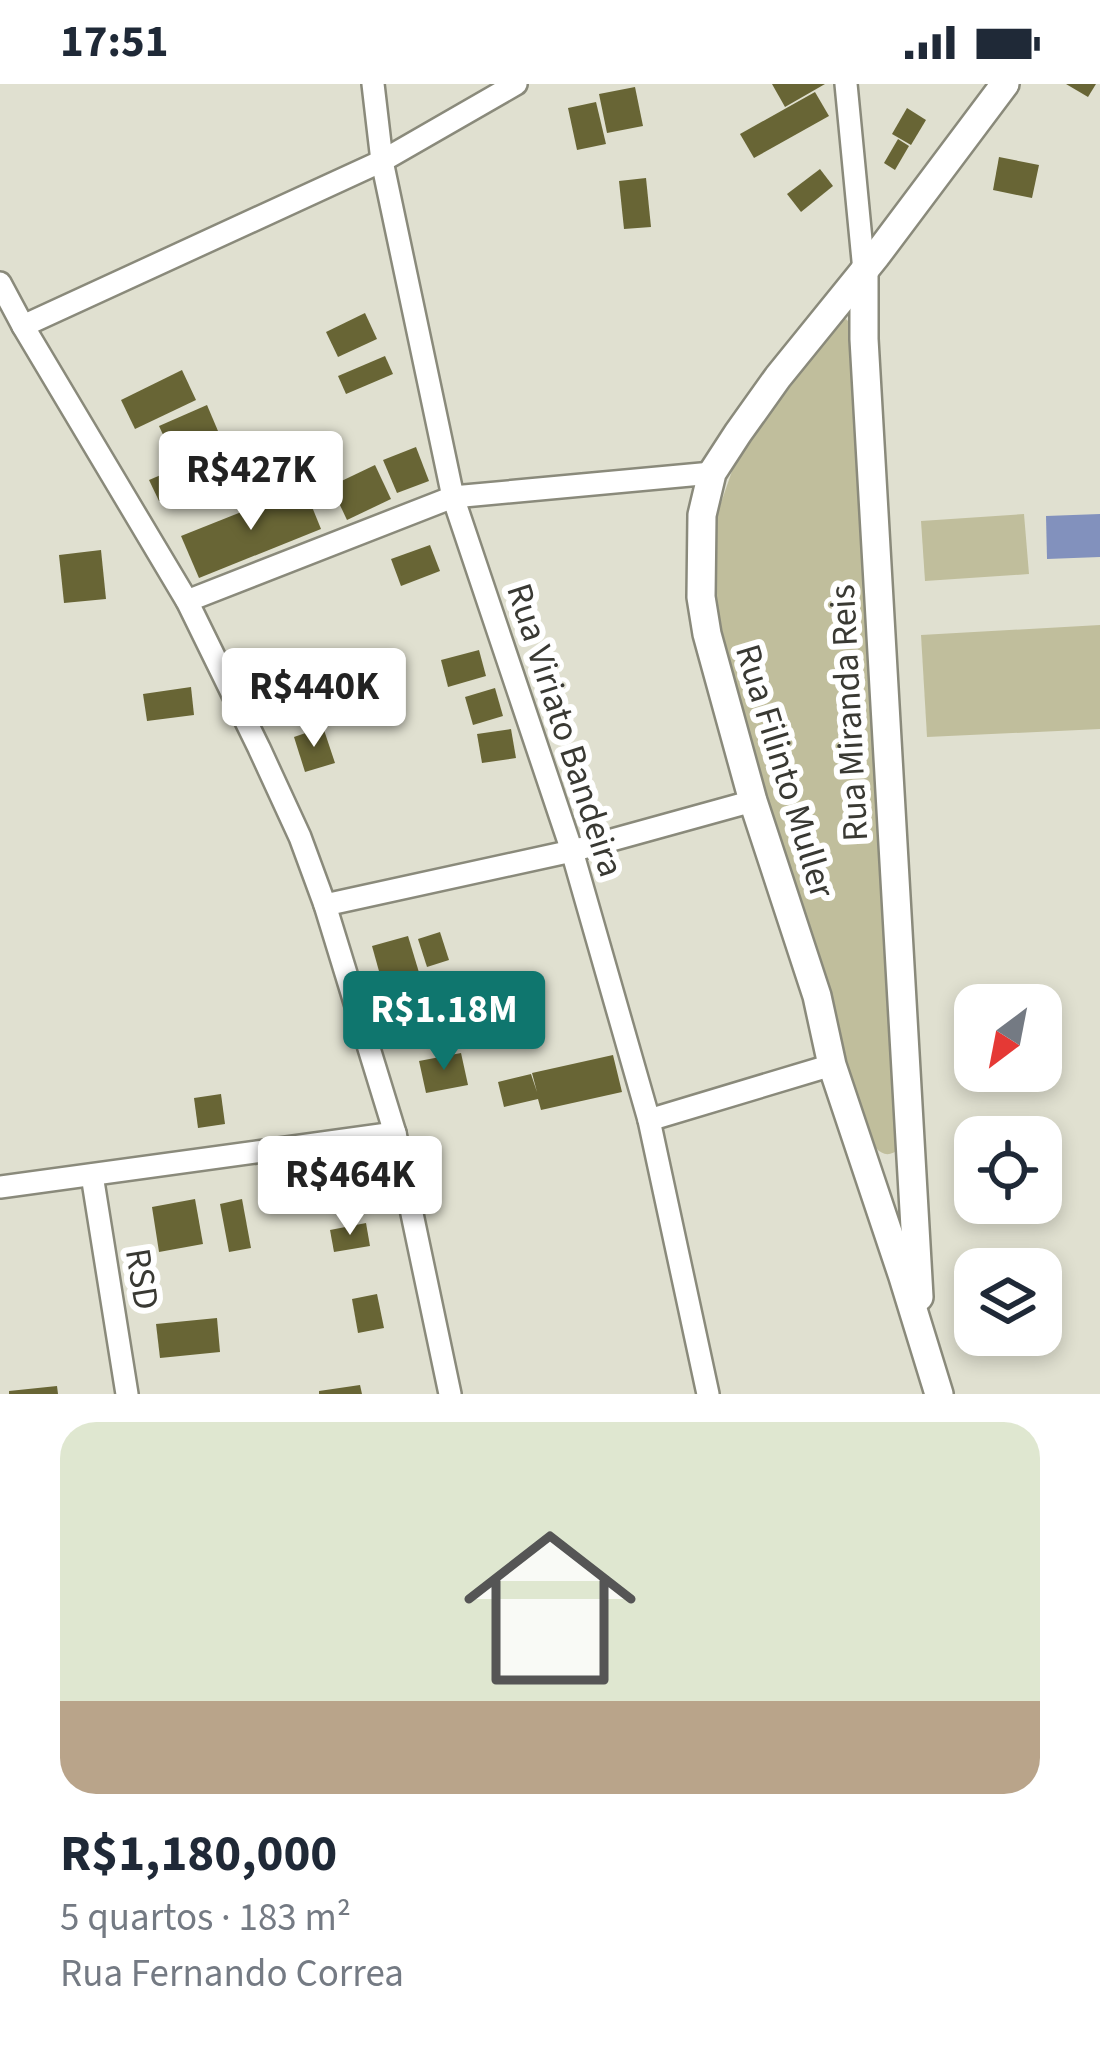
<!DOCTYPE html>
<html lang="pt">
<head>
<meta charset="utf-8">
<style>
	body { margin:0; font-family:"Source Sans 3",sans-serif; background:#f2f2f3; color:#1f2937; height:100vh; display:flex; flex-direction:column; font-size:45px; white-space:nowrap }
	* { box-sizing:border-box; margin:0 }
	p { font-size:39px; color:#747a83 }
	.icon { flex:none; width:66px; height:66px; fill:none; stroke:currentColor; stroke-width:2; stroke-linecap:round; stroke-linejoin:round }
	.map { position:relative; height:1310px; overflow:hidden }
	.sheet { display:flex; flex-direction:column; background:#fff; flex:1 }
	.sheet>* { flex:none }
	.needle { width:78px; rotate:212deg }
	.fabs { position:absolute; left:954px; top:900px; display:grid; gap:24px }
	.fabs a { display:grid; place-items:center; width:108px; height:108px; border-radius:24px; background:#fff; box-shadow:0 6px 18px #0003; font-size:60px }
	.price { position:absolute; translate:-50% -102px; padding:0 27px; border-radius:12px; background:#fff; color:#222; font-size:39px; line-height:78px; filter:drop-shadow(0 3px 6px #0008) }
	.price::after { content:''; position:absolute; left:50%; top:72px; width:36px; height:27px; margin-left:-18px; background:inherit; clip-path:polygon(0 0,100% 0,50% 100%) }
	.price.on { background:#0f766e; color:#fff }
	ul { padding:0; list-style:none }
	li { display:grid; align-content:center; gap:24px; height:636px; padding:0 60px }
	li+li { border-top:3px solid #e0e1e3 }
	li span { display:grid; place-items:center; height:372px; border-radius:36px; color:#555 }
	li>.icon { margin-inline-start:auto }
	span .icon { width:216px; height:216px; fill:#fffc; stroke-width:1 }
	li b { font-size:51px }
	.status { display:flex; justify-content:space-between; align-items:center; height:84px; padding:0 60px; background:#fff; direction:ltr }
	.status svg { height:33px; fill:currentColor }
	.map>svg:first-child { display:block }
	.green { fill:#c0be9c }
	.water { fill:#8291bd }
	.building { fill:#686535 }
	.lines { fill:none; stroke-linecap:round; stroke-linejoin:round }
	.street-casing { stroke:#8a8a7b; stroke-width:26 }
	.secondary-casing { stroke:#8a8a7b; stroke-width:32 }
	.street { stroke:#fff; stroke-width:21 }
	.secondary { stroke:#fff; stroke-width:27 }
	.labels { text-anchor:middle; dominant-baseline:central; stroke-width:12; stroke-linejoin:round; paint-order:stroke }
	.street-label { font-size:36px; fill:#393933; stroke:#fff }
</style>
</head>
<body>
<div class="status"><b>17:51</b><svg viewBox="0 0 49 12"><path d="M0 12V9h3v3zM5 12V6h3v6zM10 12V3h3v9zM15 12V0h3v12zM26 1h20v11H26zM47 4h2v5h-2z"/></svg></div>
<div class="map">
<svg width="1100" height="1310" viewBox="0 0 1100 1310">
	<rect width="100%" height="100%" fill="#e0e0d0"/>
	<g class="green">
		<path d="M846,235L854,243L899,1065C891,1072 883,1072 876,1064L844,981L713,533L714,439L732,387L745,363L839,238Z"/>
		<path d="M1024,430L1029,490L925,497L921,437Z"/>
		<path d="M1100,541V645L927,653L921,551Z"/>
	</g>
	<path class="water" d="M1100,430V473L1047,475L1046,432Z"/>
	<g class="building">
		<path d="M772,0H825L785,23Z"/>
		<path d="M1066,0H1096L1088,13Z"/>
		<path d="M635,3L643,42L607,49L599,10Z"/>
		<path d="M815,8L829,32L754,74L740,50Z"/>
		<path d="M596,18L606,60L577,66L568,24Z"/>
		<path d="M907,24L926,36L911,61L892,50Z"/>
		<path d="M898,55L909,62L895,86L884,79Z"/>
		<path d="M999,73L1039,81L1032,114L993,106Z"/>
		<path d="M820,85L833,102L801,128L787,110Z"/>
		<path d="M646,94L651,143L624,145L619,97Z"/>
		<path d="M365,229L377,255L338,273L326,248Z"/>
		<path d="M385,272L393,290L346,310L338,292Z"/>
		<path d="M182,286L196,316L135,345L121,316Z"/>
		<path d="M207,321L218,347L171,368L159,342Z"/>
		<path d="M416,363L429,397L397,409L383,376Z"/>
		<path d="M201,374L211,395L159,417L149,396Z"/>
		<path d="M375,381L391,415L347,436L331,402Z"/>
		<path d="M304,403L321,445L199,494L181,452Z"/>
		<path d="M430,461L440,487L401,502L391,475Z"/>
		<path d="M101,466L106,515L64,519L59,471Z"/>
		<path d="M479,566L486,592L448,603L441,576Z"/>
		<path d="M191,603L194,631L147,637L143,610Z"/>
		<path d="M495,604L503,632L473,641L465,613Z"/>
		<path d="M323,643L335,679L305,688L294,653Z"/>
		<path d="M511,645L516,674L482,679L477,650Z"/>
		<path d="M440,848L449,876L427,883L418,855Z"/>
		<path d="M408,852L424,905L387,916L372,862Z"/>
		<path d="M461,969L468,1001L426,1009L419,977Z"/>
		<path d="M613,971L622,1008L541,1026L538,1015L504,1023L498,998L531,990L537,1008L532,989Z"/>
		<path d="M221,1010L225,1040L198,1044L194,1014Z"/>
		<path d="M195,1115L203,1160L159,1168L152,1123Z"/>
		<path d="M242,1115L251,1164L229,1168L220,1120Z"/>
		<path d="M366,1139L370,1162L334,1168L330,1146Z"/>
		<path d="M377,1210L384,1244L358,1249L352,1215Z"/>
		<path d="M217,1234L220,1268L160,1274L156,1240Z"/>
		<path d="M360,1301L362,1310H319V1307Z"/>
		<path d="M57,1302L58,1310H9V1307Z"/>
	</g>
	<g class="lines">
		<defs>
			<g id="street">
				<path d="M373,0L382,77L453,413L572,767L649,1036L708,1310"/>
				<path d="M846,0L864,187"/>
				<path d="M0,199L23,242L187,517L259,664L300,753L325,821L395,1049L450,1310"/>
				<path d="M23,242L382,77L516,0"/>
				<path d="M187,517L453,413L712,389"/>
				<path d="M325,821L572,767L753,717"/>
				<path d="M649,1036L832,981"/>
				<path d="M92,1091L127,1310"/>
				<path d="M0,1103L395,1049"/>
			</g>
			<g id="secondary">
				<path d="M864,187V255L919,1213"/>
				<path d="M939,1310L903,1193L832,981L817,912L753,717L707,550L701,513L702,431L712,389L738,349L778,293L876,172L1005,0"/>
			</g>
		</defs>
		<use href="#street" class="street-casing"/>
		<use href="#secondary" class="secondary-casing"/>
		<use href="#street" class="street"/>
		<use href="#secondary" class="secondary"/>
	</g>
	<g class="labels">
		<g class="street-label">
			<text transform="translate(849 629) rotate(-93)">Rua Miranda Reis</text>
			<text transform="translate(565 646) rotate(72)">Rua Viriato Bandeira</text>
			<text transform="translate(785 687) rotate(73)">Rua Filinto Muller</text>
			<text transform="translate(142 1195) rotate(81)">RSD</text>
		</g>
	</g>
</svg>
<div class="fabs">
<a><svg class="needle" viewBox="-14 -14 28 28"><path d="M0-13l5 13h-10z" fill="#e53935"/><path d="M0 13l5-13h-10z" fill="#747a83"/></svg></a>
<a><svg class="icon" aria-label="locate" viewBox="0 0 24 24"><circle cx="12" cy="12" r="6"/><path d="M12 2v4M12 18v4M2 12h4M18 12h4"/></svg></a>
<a><svg class="icon" aria-label="layers" viewBox="0 0 24 24"><path d="M12 4l9 5-9 5-9-5zM3 14l9 5 9-5"/></svg></a>
</div>
<b class="price" style="left:251px;top:449px">R$427K</b>
<b class="price" style="left:314px;top:666px">R$440K</b>
<b class="price on" style="left:444px;top:989px">R$1.18M</b>
<b class="price" style="left:350px;top:1154px">R$464K</b>
</div>
<section class="sheet">
<ul>
<li><span style="background:linear-gradient(#dfe7d0 75%,#b9a48a 0)"><svg class="icon" aria-label="home" viewBox="0 0 24 24"><path d="M3 11l9-7 9 7M6 9v11h12V9"/></svg></span><div><b>R$1,180,000</b><p>5 quartos · 183 m²</p><p>Rua Fernando Correa</p></div></li>
</ul>
</section>
</body>
</html>
